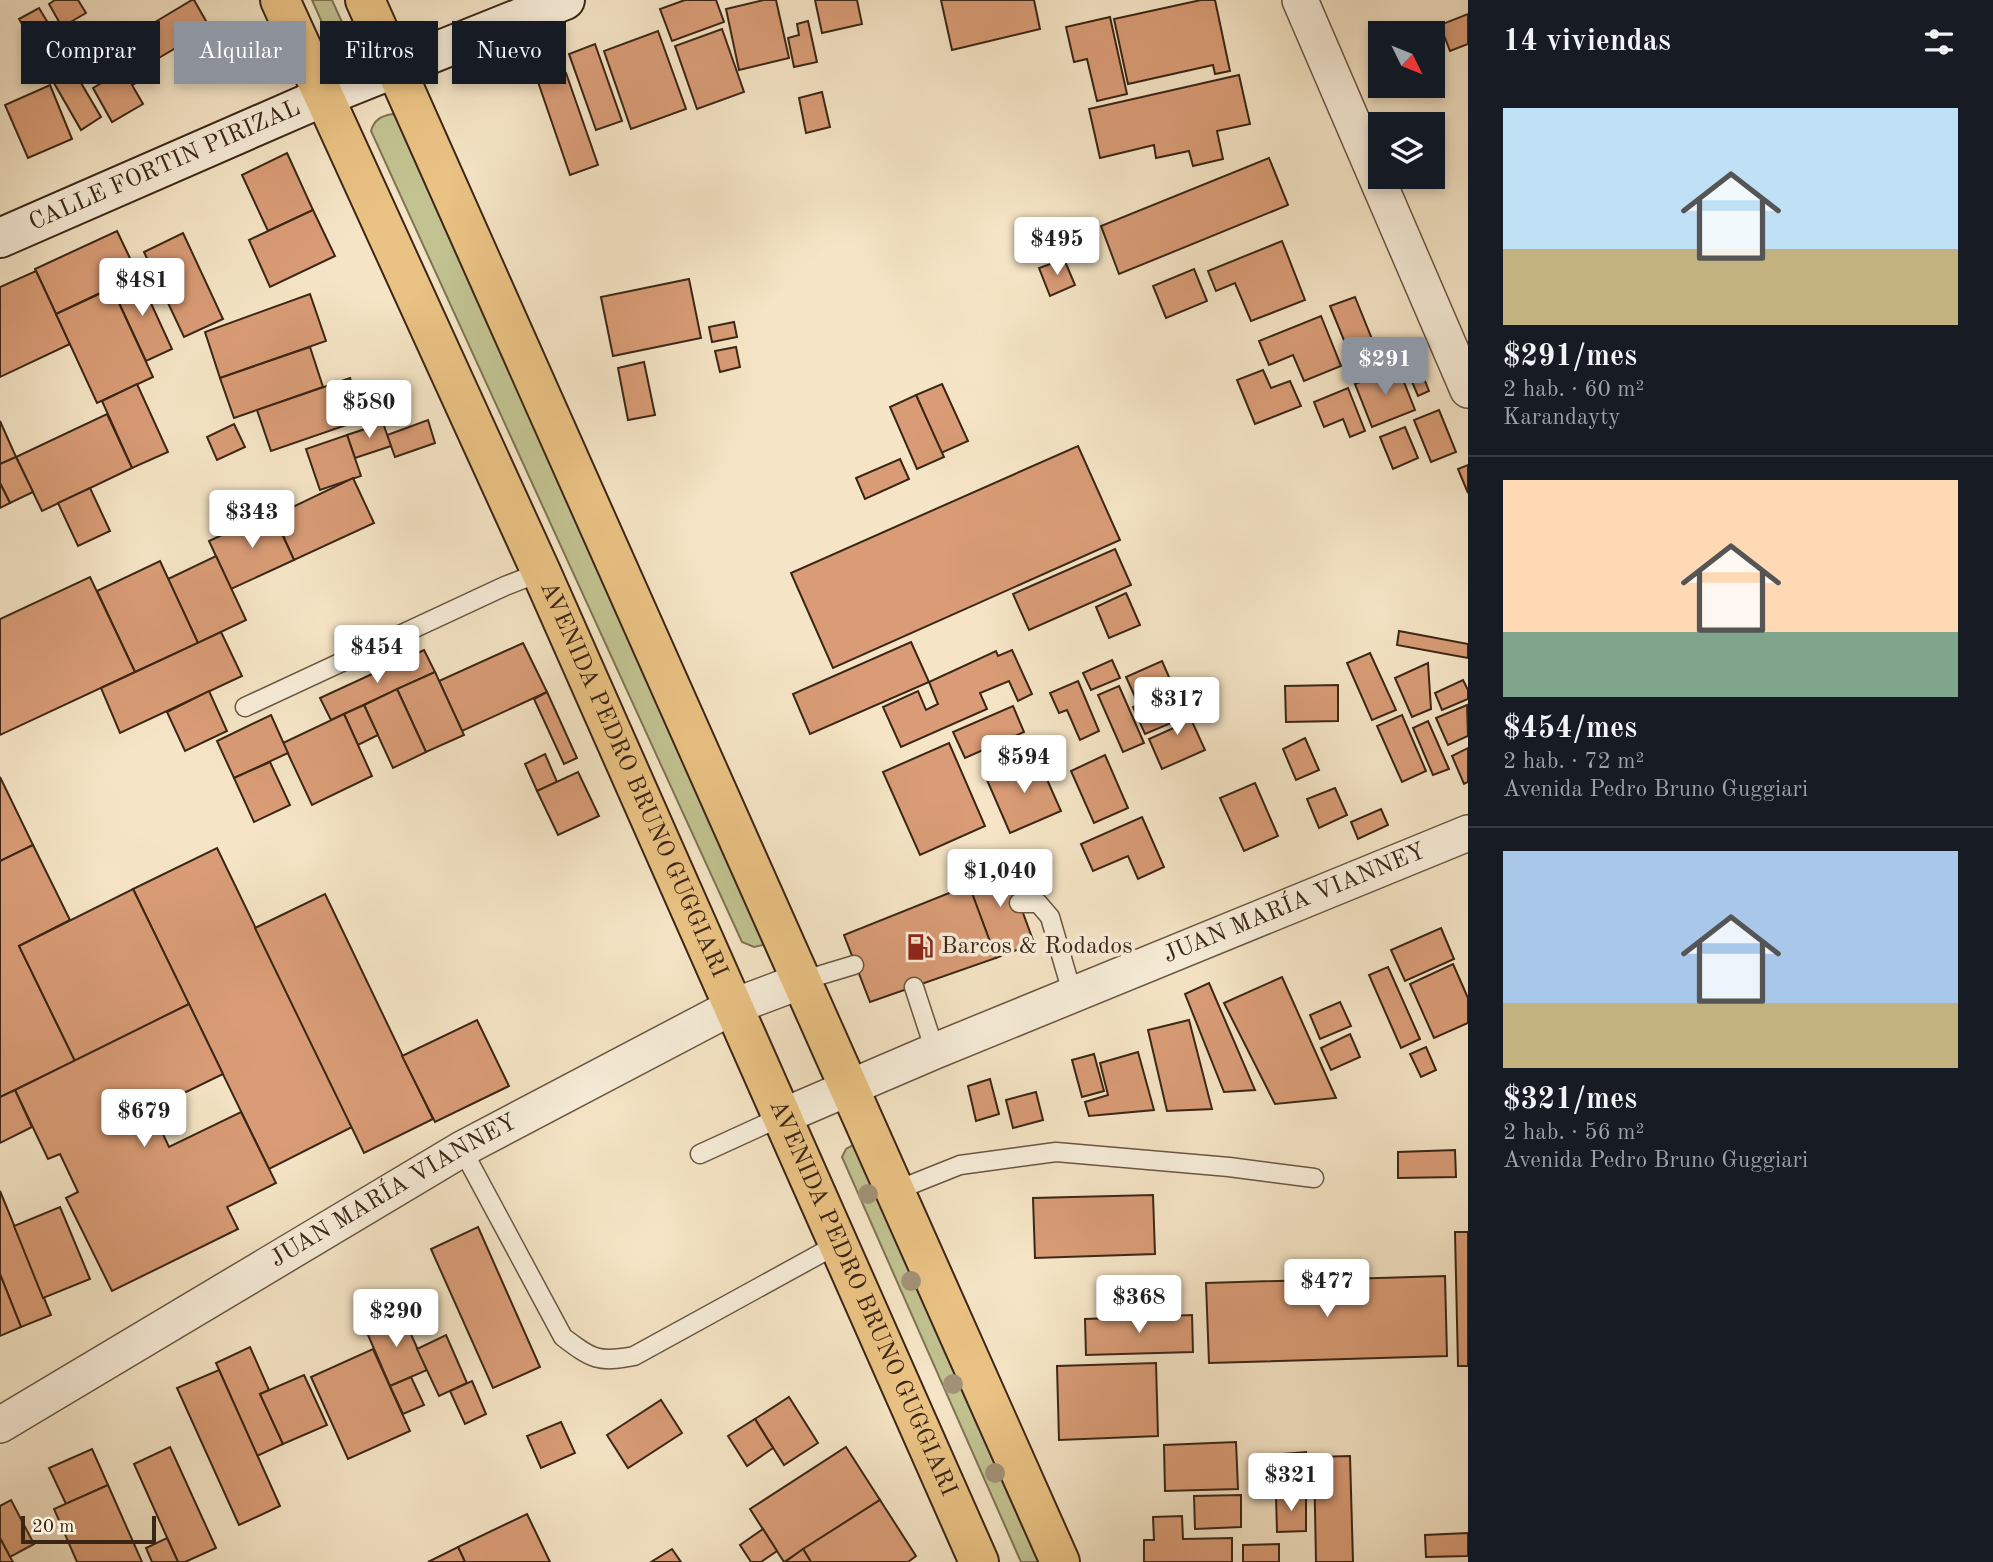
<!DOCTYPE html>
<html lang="es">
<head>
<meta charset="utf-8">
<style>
	body { margin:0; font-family:"Old Standard TT",serif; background:#20242c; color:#f1f3f6; height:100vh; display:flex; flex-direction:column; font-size:26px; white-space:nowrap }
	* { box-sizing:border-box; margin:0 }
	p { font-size:23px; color:#9ea1a6 }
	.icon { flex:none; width:38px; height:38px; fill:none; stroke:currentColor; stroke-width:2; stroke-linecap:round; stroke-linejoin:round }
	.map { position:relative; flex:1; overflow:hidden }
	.side { display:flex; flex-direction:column; background:#171b24; width:525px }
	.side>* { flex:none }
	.hud { position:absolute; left:21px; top:21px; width:665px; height:63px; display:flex; gap:14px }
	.needle { width:46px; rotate:133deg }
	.controls { position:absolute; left:1368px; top:21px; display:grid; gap:14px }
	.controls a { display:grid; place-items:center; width:77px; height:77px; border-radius:0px; background:#171b24; box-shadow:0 4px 10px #0003; font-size:35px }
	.scale { position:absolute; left:21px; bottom:18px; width:135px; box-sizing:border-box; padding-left:7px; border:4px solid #3b2616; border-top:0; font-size:19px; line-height:24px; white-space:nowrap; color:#3b2616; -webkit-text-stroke:5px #f8eeda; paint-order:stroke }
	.price { position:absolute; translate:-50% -60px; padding:0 16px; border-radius:7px; background:#fff; color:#222; font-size:23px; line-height:46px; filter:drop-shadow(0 2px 4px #0008) }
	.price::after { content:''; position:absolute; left:50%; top:42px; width:21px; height:16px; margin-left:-10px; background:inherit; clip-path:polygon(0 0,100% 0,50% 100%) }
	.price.current { background:#8c9099; color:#fff }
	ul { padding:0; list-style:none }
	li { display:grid; align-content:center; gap:14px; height:371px; padding:0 35px }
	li+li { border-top:2px solid #363941 }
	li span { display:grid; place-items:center; height:217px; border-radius:0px; color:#555 }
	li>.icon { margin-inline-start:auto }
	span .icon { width:126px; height:126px; fill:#fffc; stroke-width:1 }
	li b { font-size:30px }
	h2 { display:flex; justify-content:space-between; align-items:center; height:84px; padding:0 35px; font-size:30px }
	.tag { padding:0 24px; border-radius:0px; background:#171b24; box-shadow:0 4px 10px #0003; font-size:24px; line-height:63px }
	.tag.current { background:#8c9099; color:#fff }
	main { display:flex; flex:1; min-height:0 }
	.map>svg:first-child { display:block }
	.green { fill:#c2c391; stroke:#7e7454; stroke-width:2 }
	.building { fill:#d99c76; stroke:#3b2616; stroke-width:2 }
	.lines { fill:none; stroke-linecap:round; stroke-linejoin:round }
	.lane-casing { stroke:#6a5642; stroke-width:21 }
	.street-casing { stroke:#6a5642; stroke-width:38 }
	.secondary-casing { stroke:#3b2616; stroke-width:42 }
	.primary-casing { stroke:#3b2616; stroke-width:42 }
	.lane { stroke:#f8eeda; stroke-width:18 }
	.street { stroke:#f8eeda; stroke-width:35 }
	.secondary { stroke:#f8eeda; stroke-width:38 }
	.primary { stroke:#eac283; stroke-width:38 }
	.tree { fill:#a19176 }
	.labels { text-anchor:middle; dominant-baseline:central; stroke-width:7; stroke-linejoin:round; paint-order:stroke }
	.street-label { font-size:24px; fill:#3b2616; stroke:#f8eeda }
	.poi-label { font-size:24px; fill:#3b2616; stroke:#f8eeda; text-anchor:start }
</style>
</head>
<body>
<main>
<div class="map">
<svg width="1468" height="1562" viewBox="0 0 1468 1562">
	<rect width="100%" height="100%" fill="#f5e5c6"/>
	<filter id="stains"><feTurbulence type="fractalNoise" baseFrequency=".00286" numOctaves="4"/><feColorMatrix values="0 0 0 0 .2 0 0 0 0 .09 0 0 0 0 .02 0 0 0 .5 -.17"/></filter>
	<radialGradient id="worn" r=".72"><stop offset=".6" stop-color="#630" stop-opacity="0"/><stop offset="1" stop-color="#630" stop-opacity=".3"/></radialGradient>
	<g class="green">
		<path d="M312,0H332L350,40L351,45L344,51H338L333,47Z"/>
		<path d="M392,114L397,115L767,944L754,947L742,942L371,131C374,120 381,116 392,114Z"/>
		<path d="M855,1144L1049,1562H1021L842,1157L846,1149Z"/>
	</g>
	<g class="building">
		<path d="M55,0H78L86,13L62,27L49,4Z"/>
		<path d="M192,0H194L210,28L157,59L140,31Z"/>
		<path d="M685,0H716L724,22L672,41L660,9Z"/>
		<path d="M764,0H776L789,58L739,70L726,9Z"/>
		<path d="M815,0H857L862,24L822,33Z"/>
		<path d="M941,0H1034L1040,29L952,50Z"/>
		<path d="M1201,0H1215L1230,71L1215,74L1213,65L1128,84L1114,19Z"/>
		<path d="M39,8L72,63L51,75L19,19Z"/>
		<path d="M1468,14V44L1450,51L1440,25Z"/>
		<path d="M1110,17L1127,94L1097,101L1087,59L1074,62L1066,27Z"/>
		<path d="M808,21L817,62L794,67L788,38L799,35L797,24Z"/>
		<path d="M90,25L102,46L79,59L66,39Z"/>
		<path d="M722,29L744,92L697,109L675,46Z"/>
		<path d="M658,31L686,109L631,129L604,51Z"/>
		<path d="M595,44L622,121L596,130L569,54Z"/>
		<path d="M143,58L152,74L132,85L143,104L112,122L93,88Z"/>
		<path d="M74,71L101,117L81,130L54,83Z"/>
		<path d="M566,73L598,165L570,175L538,82Z"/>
		<path d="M1239,75L1250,124L1217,131L1223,159L1193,166L1189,151L1156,158L1154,145L1100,158L1089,109Z"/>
		<path d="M50,85L72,139L28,158L5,105Z"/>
		<path d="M822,92L830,127L806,133L799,98Z"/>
		<path d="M287,153L313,210L268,231L242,175Z"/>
		<path d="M1269,158L1288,205L1119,274L1101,226Z"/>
		<path d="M313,210L335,256L270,287L249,240Z"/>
		<path d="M117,231L138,275L56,314L35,269Z"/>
		<path d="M183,233L223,319L184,337L144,252Z"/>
		<path d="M1282,241L1305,300L1251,321L1235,283L1216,291L1208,271Z"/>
		<path d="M1064,259L1075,285L1050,296L1039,268Z"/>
		<path d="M1194,269L1207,301L1166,318L1153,286Z"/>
		<path d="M36,271L70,344L0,377V287Z"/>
		<path d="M138,275L172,349L146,361L112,288Z"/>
		<path d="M689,279L701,338L613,356L601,297Z"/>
		<path d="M112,288L153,377L97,403L56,314Z"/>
		<path d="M310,294L326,341L220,378L205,332Z"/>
		<path d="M1355,297L1376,349L1352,360L1330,306Z"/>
		<path d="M1321,316L1341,366L1304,381L1293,355L1269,365L1259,341Z"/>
		<path d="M734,322L737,337L712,342L709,327Z"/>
		<path d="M310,347L323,387L234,418L220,378Z"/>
		<path d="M736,347L740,367L720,372L715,351Z"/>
		<path d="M1417,361L1429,391L1418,396L1405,365Z"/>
		<path d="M644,362L655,415L628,420L618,368Z"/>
		<path d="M1398,367L1415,410L1372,427L1355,384Z"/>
		<path d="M1263,370L1271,388L1290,381L1301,406L1255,424L1237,380Z"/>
		<path d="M350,378L364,419L271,451L257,410Z"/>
		<path d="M137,384L168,452L132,468L102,401Z"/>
		<path d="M942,384L968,441L941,453L916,395Z"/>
		<path d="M1348,388L1365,431L1350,437L1343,419L1324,427L1314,402Z"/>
		<path d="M916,395L944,457L917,469L890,407Z"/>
		<path d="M1439,410L1456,452L1431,462L1414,420Z"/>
		<path d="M107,414L132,468L42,511L16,457Z"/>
		<path d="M428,420L435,443L395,457L387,435Z"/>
		<path d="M0,421L16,457L0,464Z"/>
		<path d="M383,423L391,446L355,458L347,435Z"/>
		<path d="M234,424L245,447L217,460L207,437Z"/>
		<path d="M1405,427L1418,458L1393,469L1380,437Z"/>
		<path d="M347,435L361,476L320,490L306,449Z"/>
		<path d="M1078,446L1120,540L833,668L791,573Z"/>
		<path d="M16,457L33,492L10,503L0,483V464Z"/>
		<path d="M900,459L909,479L865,499L856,478Z"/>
		<path d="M1468,465V493L1458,469Z"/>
		<path d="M353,478L374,523L294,560L274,516Z"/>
		<path d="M0,483L10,503L0,508Z"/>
		<path d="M90,488L110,531L78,546L58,503Z"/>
		<path d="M272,512L294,560L231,589L209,541Z"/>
		<path d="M1115,549L1131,585L1029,630L1013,594Z"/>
		<path d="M216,556L246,620L198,643L168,579Z"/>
		<path d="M160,561L198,643L135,672L97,591Z"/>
		<path d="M90,577L135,672L0,735V619Z"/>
		<path d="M1126,593L1140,625L1109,638L1096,607Z"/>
		<path d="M1399,631L1468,644V658L1397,645Z"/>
		<path d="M221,632L242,676L120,733L101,688Z"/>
		<path d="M911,642L929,682L810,734L793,694Z"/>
		<path d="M523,643L547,692L462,731L439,681Z"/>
		<path d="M424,650L435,672L331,720L320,698Z"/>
		<path d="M1012,650L1032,694L1018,701L1009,681L980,693L987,709L901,747L883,707L918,691L926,710L938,704L929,682L996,651L998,656Z"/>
		<path d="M1370,653L1396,710L1372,720L1347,663Z"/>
		<path d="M1112,660L1120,678L1091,690L1083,673Z"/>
		<path d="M1162,661L1172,684L1136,699L1126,677Z"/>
		<path d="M1428,663L1431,709L1412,717L1395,678Z"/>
		<path d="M435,672L464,735L426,752L397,689Z"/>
		<path d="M1463,680L1468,690V699L1442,710L1435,693Z"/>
		<path d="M1078,681L1099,731L1080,740L1067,710L1059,713L1050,693Z"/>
		<path d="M1338,685V721L1286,722L1285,686Z"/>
		<path d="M1119,686L1144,743L1123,752L1098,695Z"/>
		<path d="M397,689L426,752L393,768L364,705Z"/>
		<path d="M209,691L227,731L185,751L167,712Z"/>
		<path d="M547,692L577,758L564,764L534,699Z"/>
		<path d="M1180,695L1205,750L1162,769L1149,739L1176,727L1164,702Z"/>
		<path d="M1159,696L1171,723L1145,734L1133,707Z"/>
		<path d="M364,705L378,735L358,745L344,714Z"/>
		<path d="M1467,705L1468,736L1448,745L1436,718Z"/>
		<path d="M1013,706L1024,732L965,758L953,732Z"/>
		<path d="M344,714L372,776L312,805L283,743Z"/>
		<path d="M271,715L288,753L234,778L217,741Z"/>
		<path d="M1402,715L1426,771L1402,782L1377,726Z"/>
		<path d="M1428,721L1449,769L1433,775L1413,728Z"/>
		<path d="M1305,738L1319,770L1296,780L1283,749Z"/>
		<path d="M949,743L985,826L920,855L883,772Z"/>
		<path d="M1468,748V782L1464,784L1452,756Z"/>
		<path d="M545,754L557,782L537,791L525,764Z"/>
		<path d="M1105,755L1128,808L1094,823L1071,771Z"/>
		<path d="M1037,757L1061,811L1010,833L987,780Z"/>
		<path d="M270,762L290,805L254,822L234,778Z"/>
		<path d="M578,772L599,816L558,835L537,791Z"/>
		<path d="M0,777L33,845L0,861Z"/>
		<path d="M1255,783L1278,836L1244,851L1220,798Z"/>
		<path d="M1335,788L1347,815L1319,828L1307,799Z"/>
		<path d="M1381,809L1388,825L1358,839L1351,822Z"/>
		<path d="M1142,817L1164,867L1138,879L1128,856L1093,871L1081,844Z"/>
		<path d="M33,845L70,920L19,946L75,1061L0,1097V861Z"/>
		<path d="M217,848L352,1127L269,1169L133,889Z"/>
		<path d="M1004,861L1034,943L996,958L965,875Z"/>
		<path d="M969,885L996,958L870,1002L844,935Z"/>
		<path d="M133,889L189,1004L75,1061L19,946Z"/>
		<path d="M325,894L433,1119L364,1153L255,928Z"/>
		<path d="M1441,928L1454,959L1405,981L1391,950Z"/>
		<path d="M1453,964L1468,998V1023L1434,1038L1410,984Z"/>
		<path d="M1388,967L1420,1039L1401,1048L1369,975Z"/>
		<path d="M1282,977L1336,1098L1275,1104L1224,1003Z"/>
		<path d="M1209,983L1255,1090L1224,1092L1185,994Z"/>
		<path d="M1340,1002L1351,1026L1320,1039L1310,1015Z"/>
		<path d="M189,1004L223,1074L151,1109L169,1147L241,1112L276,1183L227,1207L238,1229L112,1291L66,1198L78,1192L60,1154L48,1159L15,1090Z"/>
		<path d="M477,1020L509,1086L435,1122L402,1056Z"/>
		<path d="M1189,1020L1212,1109L1167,1111L1148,1030Z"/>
		<path d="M1350,1034L1360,1057L1331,1070L1321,1048Z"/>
		<path d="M1426,1047L1436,1070L1421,1077L1410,1054Z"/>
		<path d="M1138,1052L1154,1110L1089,1116L1085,1102L1108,1095L1100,1063Z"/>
		<path d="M1094,1054L1104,1091L1082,1097L1072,1060Z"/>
		<path d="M990,1079L999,1114L976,1121L968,1086Z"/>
		<path d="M15,1090L32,1127L0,1143V1097Z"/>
		<path d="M1036,1092L1043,1120L1013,1128L1006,1100Z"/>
		<path d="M1455,1150L1456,1177L1398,1178V1152Z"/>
		<path d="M0,1191L51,1315L21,1327L0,1274Z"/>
		<path d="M1153,1195L1155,1254L1035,1258L1033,1198Z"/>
		<path d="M60,1207L90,1279L43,1298L14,1226Z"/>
		<path d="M478,1227L540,1367L493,1388L431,1249Z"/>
		<path d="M1455,1232H1468V1366H1458Z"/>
		<path d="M0,1274L21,1327L0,1336Z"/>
		<path d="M1445,1276L1447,1356L1209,1363L1206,1283Z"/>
		<path d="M401,1312L427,1370L390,1386L365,1328Z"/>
		<path d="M1192,1315L1193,1352L1086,1355L1085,1319Z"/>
		<path d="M446,1335L467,1383L439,1396L417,1349Z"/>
		<path d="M250,1347L269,1390L260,1394L283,1444L257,1456L216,1363Z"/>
		<path d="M373,1349L410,1431L348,1459L311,1377Z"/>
		<path d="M1156,1363L1158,1436L1059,1440L1057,1366Z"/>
		<path d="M219,1370L280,1506L239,1525L177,1388Z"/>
		<path d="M304,1375L327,1425L283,1444L260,1394Z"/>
		<path d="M411,1377L424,1405L403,1414L390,1386Z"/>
		<path d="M472,1381L486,1414L465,1424L450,1391Z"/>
		<path d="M789,1397L818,1443L784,1465L755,1419Z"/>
		<path d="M661,1400L682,1433L628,1468L607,1435Z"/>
		<path d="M755,1419L773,1448L747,1466L728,1436Z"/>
		<path d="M561,1422L575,1453L541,1468L527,1436Z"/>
		<path d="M1236,1442L1238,1489L1165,1491L1164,1445Z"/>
		<path d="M170,1447L216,1548L185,1562H178L134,1464Z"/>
		<path d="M846,1447L880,1500L784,1562L750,1509Z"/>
		<path d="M92,1449L108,1485L66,1504L49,1468Z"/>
		<path d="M1306,1452L1307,1486L1283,1487V1454Z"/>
		<path d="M1350,1456L1353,1562H1316L1314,1457Z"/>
		<path d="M108,1485L142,1562H77L54,1509Z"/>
		<path d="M1241,1495V1527L1195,1529L1194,1496Z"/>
		<path d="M1306,1495V1531L1277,1532L1276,1496Z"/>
		<path d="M11,1500L34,1544L10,1557L0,1538V1506Z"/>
		<path d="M880,1500L916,1556L908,1562H811L803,1549Z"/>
		<path d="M527,1514L550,1562H465L458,1547Z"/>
		<path d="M1182,1516L1183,1539L1232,1538V1562H1144V1540H1154L1153,1517Z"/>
		<path d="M763,1529L777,1551L761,1562H751L740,1545Z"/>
		<path d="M1468,1533V1556L1426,1557L1425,1535Z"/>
		<path d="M0,1538L10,1557L13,1562H0Z"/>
		<path d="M167,1538L178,1562H152L146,1548Z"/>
		<path d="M1279,1544V1562H1243V1545Z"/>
		<path d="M458,1547L465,1562H428Z"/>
		<path d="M672,1549L681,1562H651Z"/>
		<path d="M803,1549L811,1562H785Z"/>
	</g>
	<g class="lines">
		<defs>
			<g id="lane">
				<path d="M245,707L505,586L541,572"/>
				<path d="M1019,903H1038L1050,917L1073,996"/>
				<path d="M801,981L854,965"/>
				<path d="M914,987L935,1051"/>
				<path d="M462,1149L563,1337C592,1359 598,1363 634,1356L838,1244"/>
				<path d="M700,1154L781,1117"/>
				<path d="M895,1191L960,1165L1056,1152L1229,1167L1314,1178"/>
			</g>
			<g id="street">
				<path d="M1300,0L1468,390"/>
				<path id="s1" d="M781,1117L935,1051L1468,833"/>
				<path id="s2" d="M0,1425L462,1149L732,1007L801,981"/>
			</g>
			<g id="secondary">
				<path id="s3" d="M0,238L323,97L565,0"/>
			</g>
			<g id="primary">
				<path id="s4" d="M280,0L541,572L979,1562"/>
				<path d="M365,0L1060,1562"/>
			</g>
		</defs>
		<use href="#lane" class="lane-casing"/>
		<use href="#street" class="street-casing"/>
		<use href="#secondary" class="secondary-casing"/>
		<use href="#primary" class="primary-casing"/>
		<use href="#lane" class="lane"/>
		<use href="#street" class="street"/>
		<use href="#secondary" class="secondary"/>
		<use href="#primary" class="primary"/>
	</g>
	<g class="tree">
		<circle cx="868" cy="1194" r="10"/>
		<circle cx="911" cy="1281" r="10"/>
		<circle cx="953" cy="1384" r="10"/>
		<circle cx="995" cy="1473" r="10"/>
	</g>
	<defs>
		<symbol id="fuel-bare" viewBox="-9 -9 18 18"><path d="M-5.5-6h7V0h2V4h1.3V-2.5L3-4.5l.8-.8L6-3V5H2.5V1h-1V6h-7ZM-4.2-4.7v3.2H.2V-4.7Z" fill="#8f2418" stroke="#f8eeda" stroke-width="2.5" paint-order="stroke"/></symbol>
	</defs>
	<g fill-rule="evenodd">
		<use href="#fuel-bare" x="901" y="928" width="38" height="38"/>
	</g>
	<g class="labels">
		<g class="street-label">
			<text stroke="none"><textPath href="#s3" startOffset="180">CALLE FORTIN PIRIZAL</textPath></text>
			<text stroke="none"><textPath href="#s4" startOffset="856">AVENIDA PEDRO BRUNO GUGGIARI</textPath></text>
			<text stroke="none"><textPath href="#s1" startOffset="556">JUAN MARÍA VIANNEY</textPath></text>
			<text stroke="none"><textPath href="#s2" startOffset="458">JUAN MARÍA VIANNEY</textPath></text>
			<text stroke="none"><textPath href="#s4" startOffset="1423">AVENIDA PEDRO BRUNO GUGGIARI</textPath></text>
		</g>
		<g class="poi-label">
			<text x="941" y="947">Barcos &amp; Rodados</text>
		</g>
	</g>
	<rect width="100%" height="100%" filter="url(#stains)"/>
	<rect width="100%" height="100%" fill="url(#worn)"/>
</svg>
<div class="controls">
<a><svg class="needle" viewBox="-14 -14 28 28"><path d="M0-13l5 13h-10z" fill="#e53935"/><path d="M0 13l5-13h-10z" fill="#9ea1a6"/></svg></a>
<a><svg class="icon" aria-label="layers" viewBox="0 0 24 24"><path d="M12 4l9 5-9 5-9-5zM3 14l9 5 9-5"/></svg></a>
</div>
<div class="scale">20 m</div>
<b class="price" style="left:1057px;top:277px">$495</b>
<b class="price" style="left:142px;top:318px">$481</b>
<b class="price current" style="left:1385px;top:397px">$291</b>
<b class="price" style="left:369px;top:440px">$580</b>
<b class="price" style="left:252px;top:550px">$343</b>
<b class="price" style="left:377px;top:685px">$454</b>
<b class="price" style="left:1177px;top:737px">$317</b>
<b class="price" style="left:1024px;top:795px">$594</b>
<b class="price" style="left:1000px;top:909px">$1,040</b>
<b class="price" style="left:144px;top:1149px">$679</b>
<b class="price" style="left:1327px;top:1319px">$477</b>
<b class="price" style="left:1139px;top:1335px">$368</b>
<b class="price" style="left:396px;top:1349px">$290</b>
<b class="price" style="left:1291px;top:1513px">$321</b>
<div class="hud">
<a class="tag">Comprar</a>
<a class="tag current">Alquilar</a>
<a class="tag">Filtros</a>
<a class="tag">Nuevo</a>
</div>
</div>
<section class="side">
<h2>14 viviendas<svg class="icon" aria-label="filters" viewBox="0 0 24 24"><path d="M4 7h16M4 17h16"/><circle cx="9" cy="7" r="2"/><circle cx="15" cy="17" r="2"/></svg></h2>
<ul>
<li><span style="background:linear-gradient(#bfe0f5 65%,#c2b280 0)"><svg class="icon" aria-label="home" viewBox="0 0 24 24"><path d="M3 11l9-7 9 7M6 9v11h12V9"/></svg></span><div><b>$291/mes</b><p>2 hab. · 60 m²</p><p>Karandayty</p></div></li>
<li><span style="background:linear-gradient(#ffd9b3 70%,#7fa58c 0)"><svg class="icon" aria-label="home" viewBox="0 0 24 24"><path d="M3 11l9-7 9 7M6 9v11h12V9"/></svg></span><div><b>$454/mes</b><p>2 hab. · 72 m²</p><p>Avenida Pedro Bruno Guggiari</p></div></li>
<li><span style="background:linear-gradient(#a9c7e8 70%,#c2b280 0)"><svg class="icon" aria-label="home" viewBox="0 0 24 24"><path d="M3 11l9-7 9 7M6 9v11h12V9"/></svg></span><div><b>$321/mes</b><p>2 hab. · 56 m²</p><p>Avenida Pedro Bruno Guggiari</p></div></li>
</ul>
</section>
</main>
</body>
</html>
